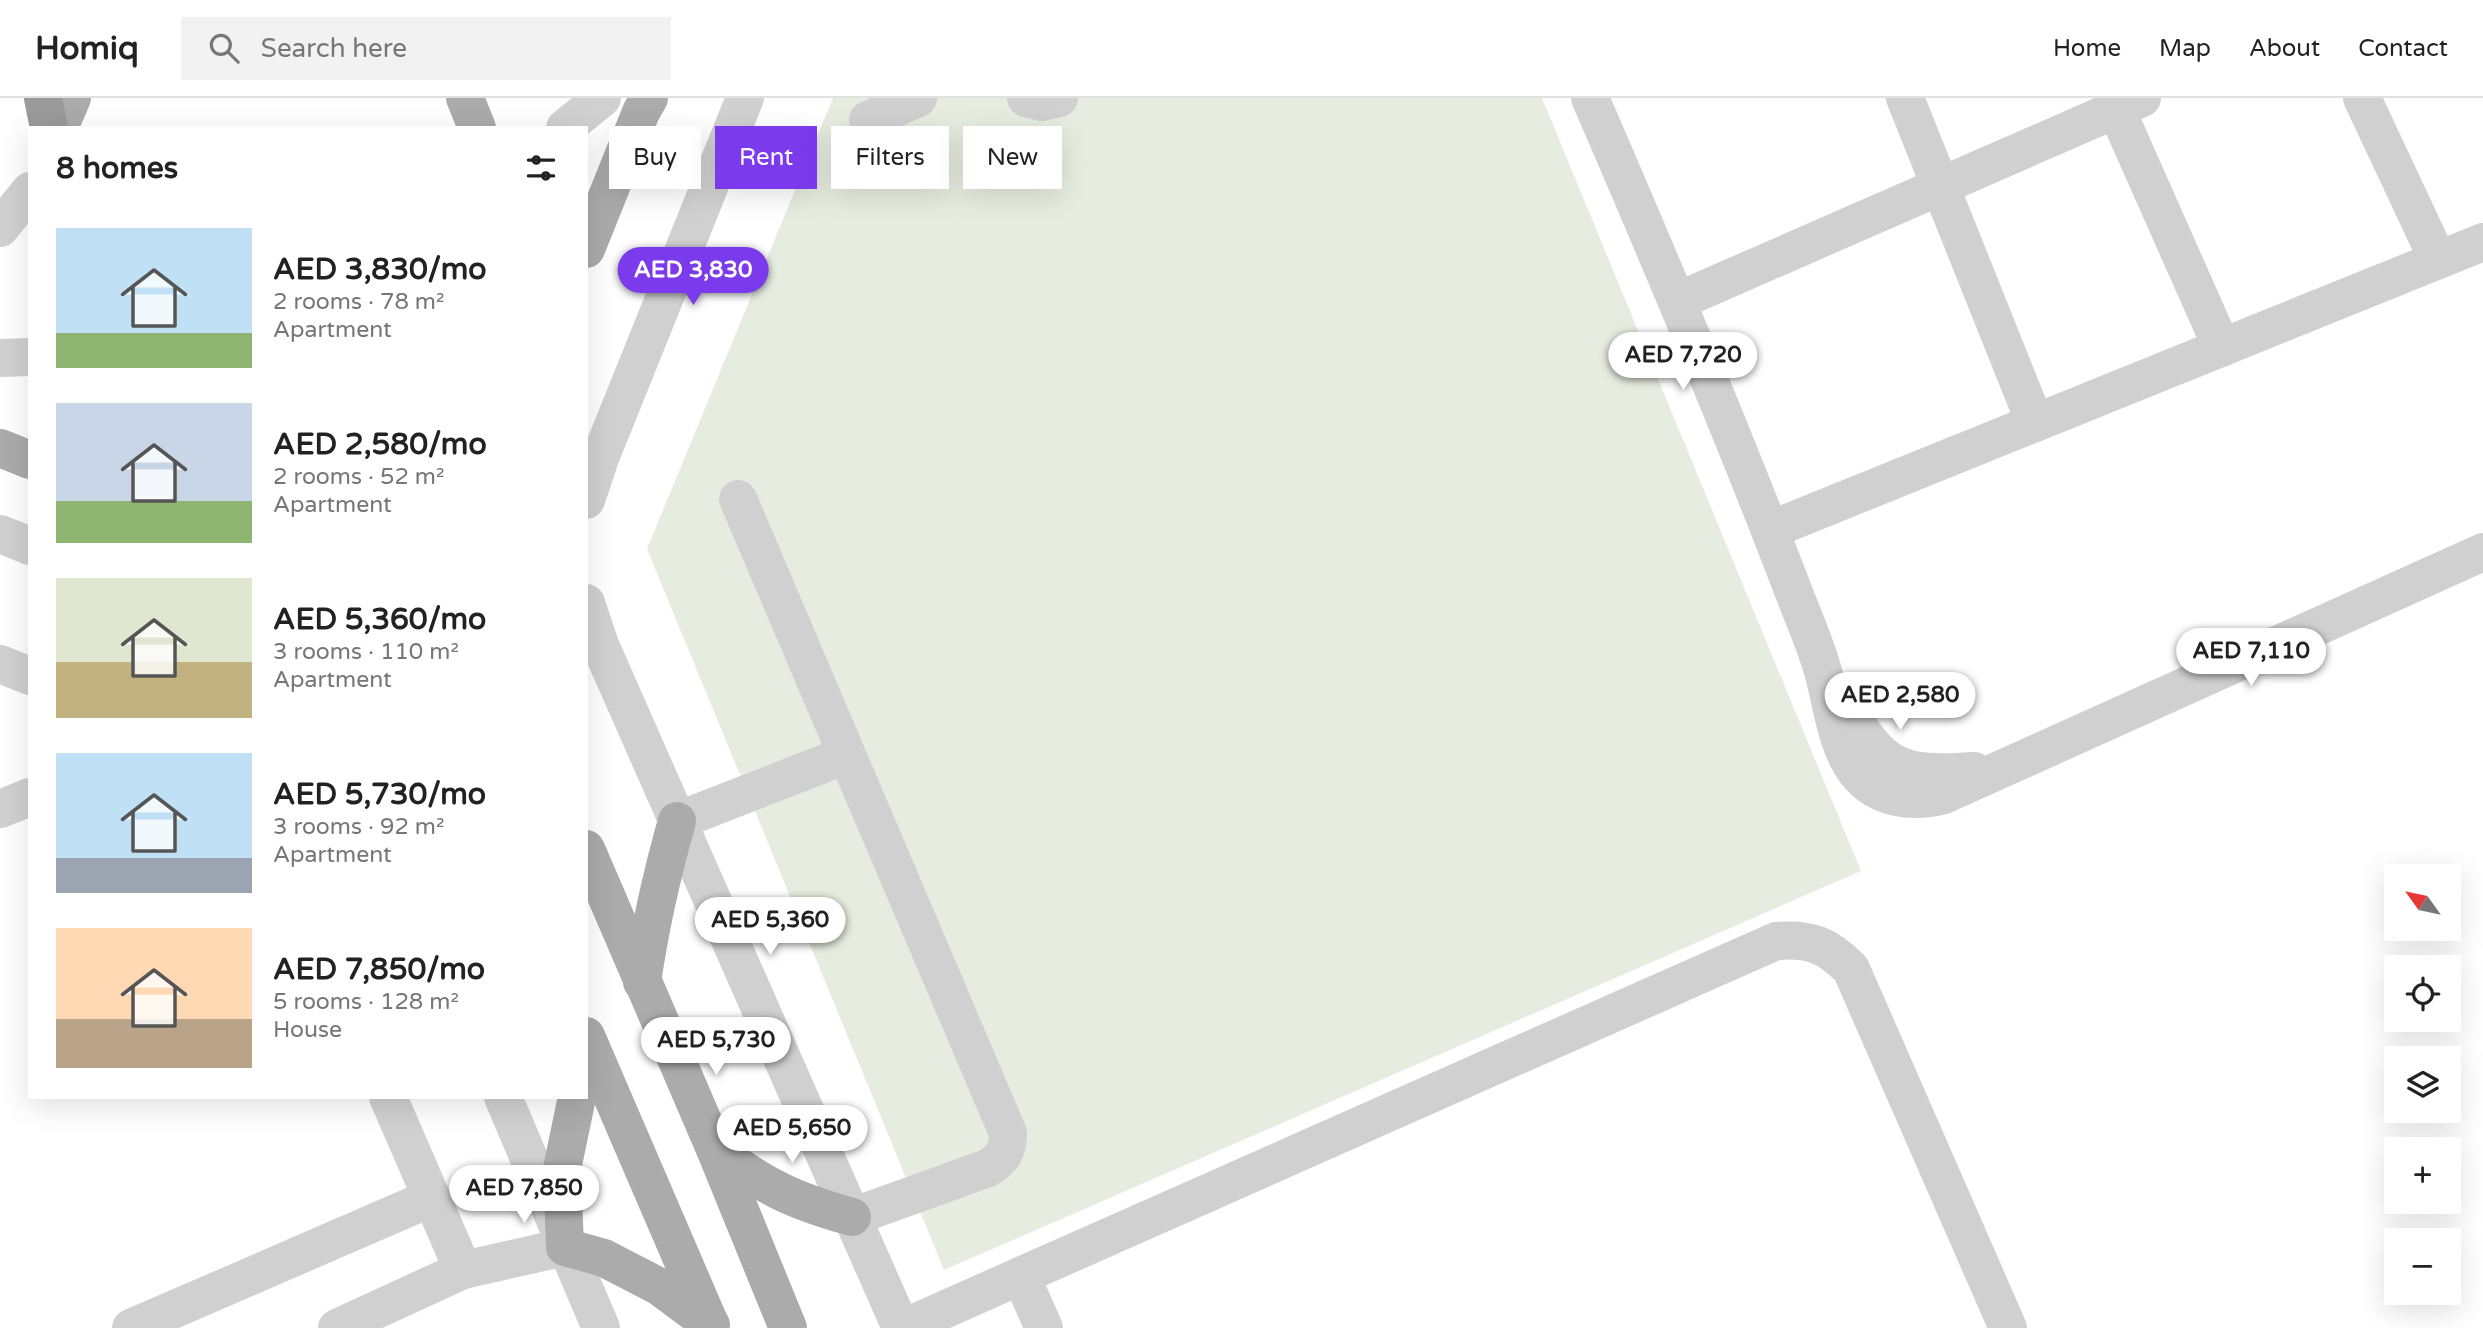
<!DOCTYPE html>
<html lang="en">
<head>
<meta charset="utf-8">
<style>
	body { margin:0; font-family:"Varela Round",sans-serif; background:#f2f2f2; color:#222; height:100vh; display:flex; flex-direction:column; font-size:26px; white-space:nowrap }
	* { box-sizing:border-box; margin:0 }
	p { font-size:23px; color:#767676 }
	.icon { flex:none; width:38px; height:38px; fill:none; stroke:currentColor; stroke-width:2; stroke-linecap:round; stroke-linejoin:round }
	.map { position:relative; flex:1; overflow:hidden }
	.details { position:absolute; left:28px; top:28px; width:560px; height:973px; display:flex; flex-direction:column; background:#fff; border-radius:0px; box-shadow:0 7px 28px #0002 }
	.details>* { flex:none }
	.top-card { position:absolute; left:609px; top:28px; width:665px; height:63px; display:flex; gap:14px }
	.needle { width:46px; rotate:303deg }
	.buttons { position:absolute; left:2384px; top:766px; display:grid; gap:14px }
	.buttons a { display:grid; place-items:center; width:77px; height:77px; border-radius:0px; background:#fff; box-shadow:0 7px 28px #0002; font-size:35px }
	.price { position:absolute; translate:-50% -60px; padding:0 16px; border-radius:24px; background:#fff; color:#222; font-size:23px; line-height:46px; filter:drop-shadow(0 2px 4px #0008) }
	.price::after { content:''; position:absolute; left:50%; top:42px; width:21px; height:16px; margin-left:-10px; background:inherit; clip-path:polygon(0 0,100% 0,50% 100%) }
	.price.active { background:#7c3aed; color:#fff }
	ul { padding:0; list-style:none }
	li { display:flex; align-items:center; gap:21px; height:175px; padding:0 28px }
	li span { display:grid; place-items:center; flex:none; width:196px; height:140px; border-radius:0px; color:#555 }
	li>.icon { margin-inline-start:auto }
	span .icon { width:84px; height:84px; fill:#fffc; stroke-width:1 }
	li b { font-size:30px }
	h2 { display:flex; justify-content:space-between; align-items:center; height:84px; padding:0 28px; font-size:30px }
	.tag { padding:0 24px; border-radius:0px; background:#fff; box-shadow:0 7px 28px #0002; font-size:24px; line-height:63px }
	.tag.active { background:#7c3aed; color:#fff }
	header { display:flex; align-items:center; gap:42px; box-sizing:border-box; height:98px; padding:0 35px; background:#fff; border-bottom:2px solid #e0e0e0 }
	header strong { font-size:33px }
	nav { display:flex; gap:38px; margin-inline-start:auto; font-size:24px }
	.search { width:490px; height:63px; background:#f2f2f2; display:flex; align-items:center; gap:18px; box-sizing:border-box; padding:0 24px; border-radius:0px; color:#767676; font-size:26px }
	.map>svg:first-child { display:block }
	.green { fill:#e6ecdf }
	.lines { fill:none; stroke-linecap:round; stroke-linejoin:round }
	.minor { stroke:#d0d0d0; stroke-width:38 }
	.major { stroke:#ababab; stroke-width:38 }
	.highway { stroke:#9a9a9a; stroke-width:38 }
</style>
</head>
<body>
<header>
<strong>Homiq</strong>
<div class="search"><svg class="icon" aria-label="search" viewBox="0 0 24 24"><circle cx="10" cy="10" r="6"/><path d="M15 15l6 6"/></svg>Search here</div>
<nav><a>Home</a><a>Map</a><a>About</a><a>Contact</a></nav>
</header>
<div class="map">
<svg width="2483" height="1230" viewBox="0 0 2483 1230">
	<rect width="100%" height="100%" fill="#fff"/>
	<path class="green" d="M833,0H1542L1861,773L944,1172L647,451Z"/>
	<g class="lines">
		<g class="minor">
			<path d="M1026,0L1042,4L1059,0"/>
			<path d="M1590,0C1662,166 1732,332 1796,500C1805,523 1815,546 1822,570C1832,603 1835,647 1857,675C1879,702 1913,705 1944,697L2483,454"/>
			<path d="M1905,0L2035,325"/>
			<path d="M2362,0L2438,162"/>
			<path d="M2116,11L2222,250"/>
			<path d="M868,22L918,0"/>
			<path d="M565,30L602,0"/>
			<path d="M0,130L30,93"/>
			<path d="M1678,203L2142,0"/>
			<path d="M0,260L30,259"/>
			<path d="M738,401L1008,1035C1008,1052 1003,1061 988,1070L852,1119"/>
			<path d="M586,402L600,360L745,0"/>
			<path d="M1770,432L2483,144"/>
			<path d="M0,436L30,448"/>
			<path d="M586,505L600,547L901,1230"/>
			<path d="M0,566L30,578"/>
			<path d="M1844,606C1884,671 1898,678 1974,673"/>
			<path d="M0,711L30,699"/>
			<path d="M677,723L846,657"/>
			<path d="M388,999L463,1172"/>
			<path d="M503,999L601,1230"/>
			<path d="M1021,1178L1044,1230"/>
			<path d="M131,1230L431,1100"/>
			<path d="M337,1230L463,1172L565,1149"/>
			<path d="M903,1230L1776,843C1810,840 1827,847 1851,871L2008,1230"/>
		</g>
		<g class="major">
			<path d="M465,0L477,30"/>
			<path d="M59,30L72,0"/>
			<path d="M586,151L641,14L649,0"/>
			<path d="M0,350L30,362"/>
			<path d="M586,751L715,1051L788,1230"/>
			<path d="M642,884C650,829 662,776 677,723"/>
			<path d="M586,938L710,1226"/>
			<path d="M577,999L562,1071L565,1149L604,1160L660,1189L711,1227"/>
			<path d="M715,1051C762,1088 794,1103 852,1119"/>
		</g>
		<path class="highway" d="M43,0L49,30"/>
	</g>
</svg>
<div class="buttons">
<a><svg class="needle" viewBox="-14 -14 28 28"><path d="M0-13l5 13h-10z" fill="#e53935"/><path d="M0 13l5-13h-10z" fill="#767676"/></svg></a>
<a><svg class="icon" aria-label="locate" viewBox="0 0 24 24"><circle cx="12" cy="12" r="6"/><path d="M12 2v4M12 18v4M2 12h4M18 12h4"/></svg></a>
<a><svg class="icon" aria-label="layers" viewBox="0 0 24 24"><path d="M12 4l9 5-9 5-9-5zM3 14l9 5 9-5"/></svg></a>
<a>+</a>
<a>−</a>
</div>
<b class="price active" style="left:693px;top:209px">AED 3,830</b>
<b class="price" style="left:1683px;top:294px">AED 7,720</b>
<b class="price" style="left:2251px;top:590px">AED 7,110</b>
<b class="price" style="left:1900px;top:634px">AED 2,580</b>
<b class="price" style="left:770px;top:859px">AED 5,360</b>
<b class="price" style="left:716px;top:979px">AED 5,730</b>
<b class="price" style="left:792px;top:1067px">AED 5,650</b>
<b class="price" style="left:524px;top:1127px">AED 7,850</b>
<div class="top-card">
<a class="tag">Buy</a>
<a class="tag active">Rent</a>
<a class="tag">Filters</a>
<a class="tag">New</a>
</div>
<section class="details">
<h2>8 homes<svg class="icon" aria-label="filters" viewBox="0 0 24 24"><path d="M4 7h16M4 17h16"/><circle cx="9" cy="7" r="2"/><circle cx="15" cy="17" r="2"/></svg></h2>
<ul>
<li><span style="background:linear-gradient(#bfe0f5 75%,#8fb573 0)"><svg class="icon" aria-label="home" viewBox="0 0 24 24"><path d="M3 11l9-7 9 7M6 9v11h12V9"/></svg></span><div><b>AED 3,830/mo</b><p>2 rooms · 78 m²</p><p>Apartment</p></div></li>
<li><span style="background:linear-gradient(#c9d6e8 70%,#8fb573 0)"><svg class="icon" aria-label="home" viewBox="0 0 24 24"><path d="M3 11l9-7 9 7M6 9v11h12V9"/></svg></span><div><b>AED 2,580/mo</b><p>2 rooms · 52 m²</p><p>Apartment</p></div></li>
<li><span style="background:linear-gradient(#dfe7d0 60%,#c2b280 0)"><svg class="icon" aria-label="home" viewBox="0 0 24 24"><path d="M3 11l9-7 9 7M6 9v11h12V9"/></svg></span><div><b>AED 5,360/mo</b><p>3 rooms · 110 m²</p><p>Apartment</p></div></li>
<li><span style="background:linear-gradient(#bfe0f5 75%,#9aa5b1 0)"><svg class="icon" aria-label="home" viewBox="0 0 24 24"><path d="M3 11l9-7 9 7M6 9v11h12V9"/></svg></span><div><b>AED 5,730/mo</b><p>3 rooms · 92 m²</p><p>Apartment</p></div></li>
<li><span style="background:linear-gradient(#ffd9b3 65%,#b9a48a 0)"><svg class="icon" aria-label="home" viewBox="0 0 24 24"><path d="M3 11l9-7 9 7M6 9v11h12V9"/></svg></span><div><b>AED 7,850/mo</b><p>5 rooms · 128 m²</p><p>House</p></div></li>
</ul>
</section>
</div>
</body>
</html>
